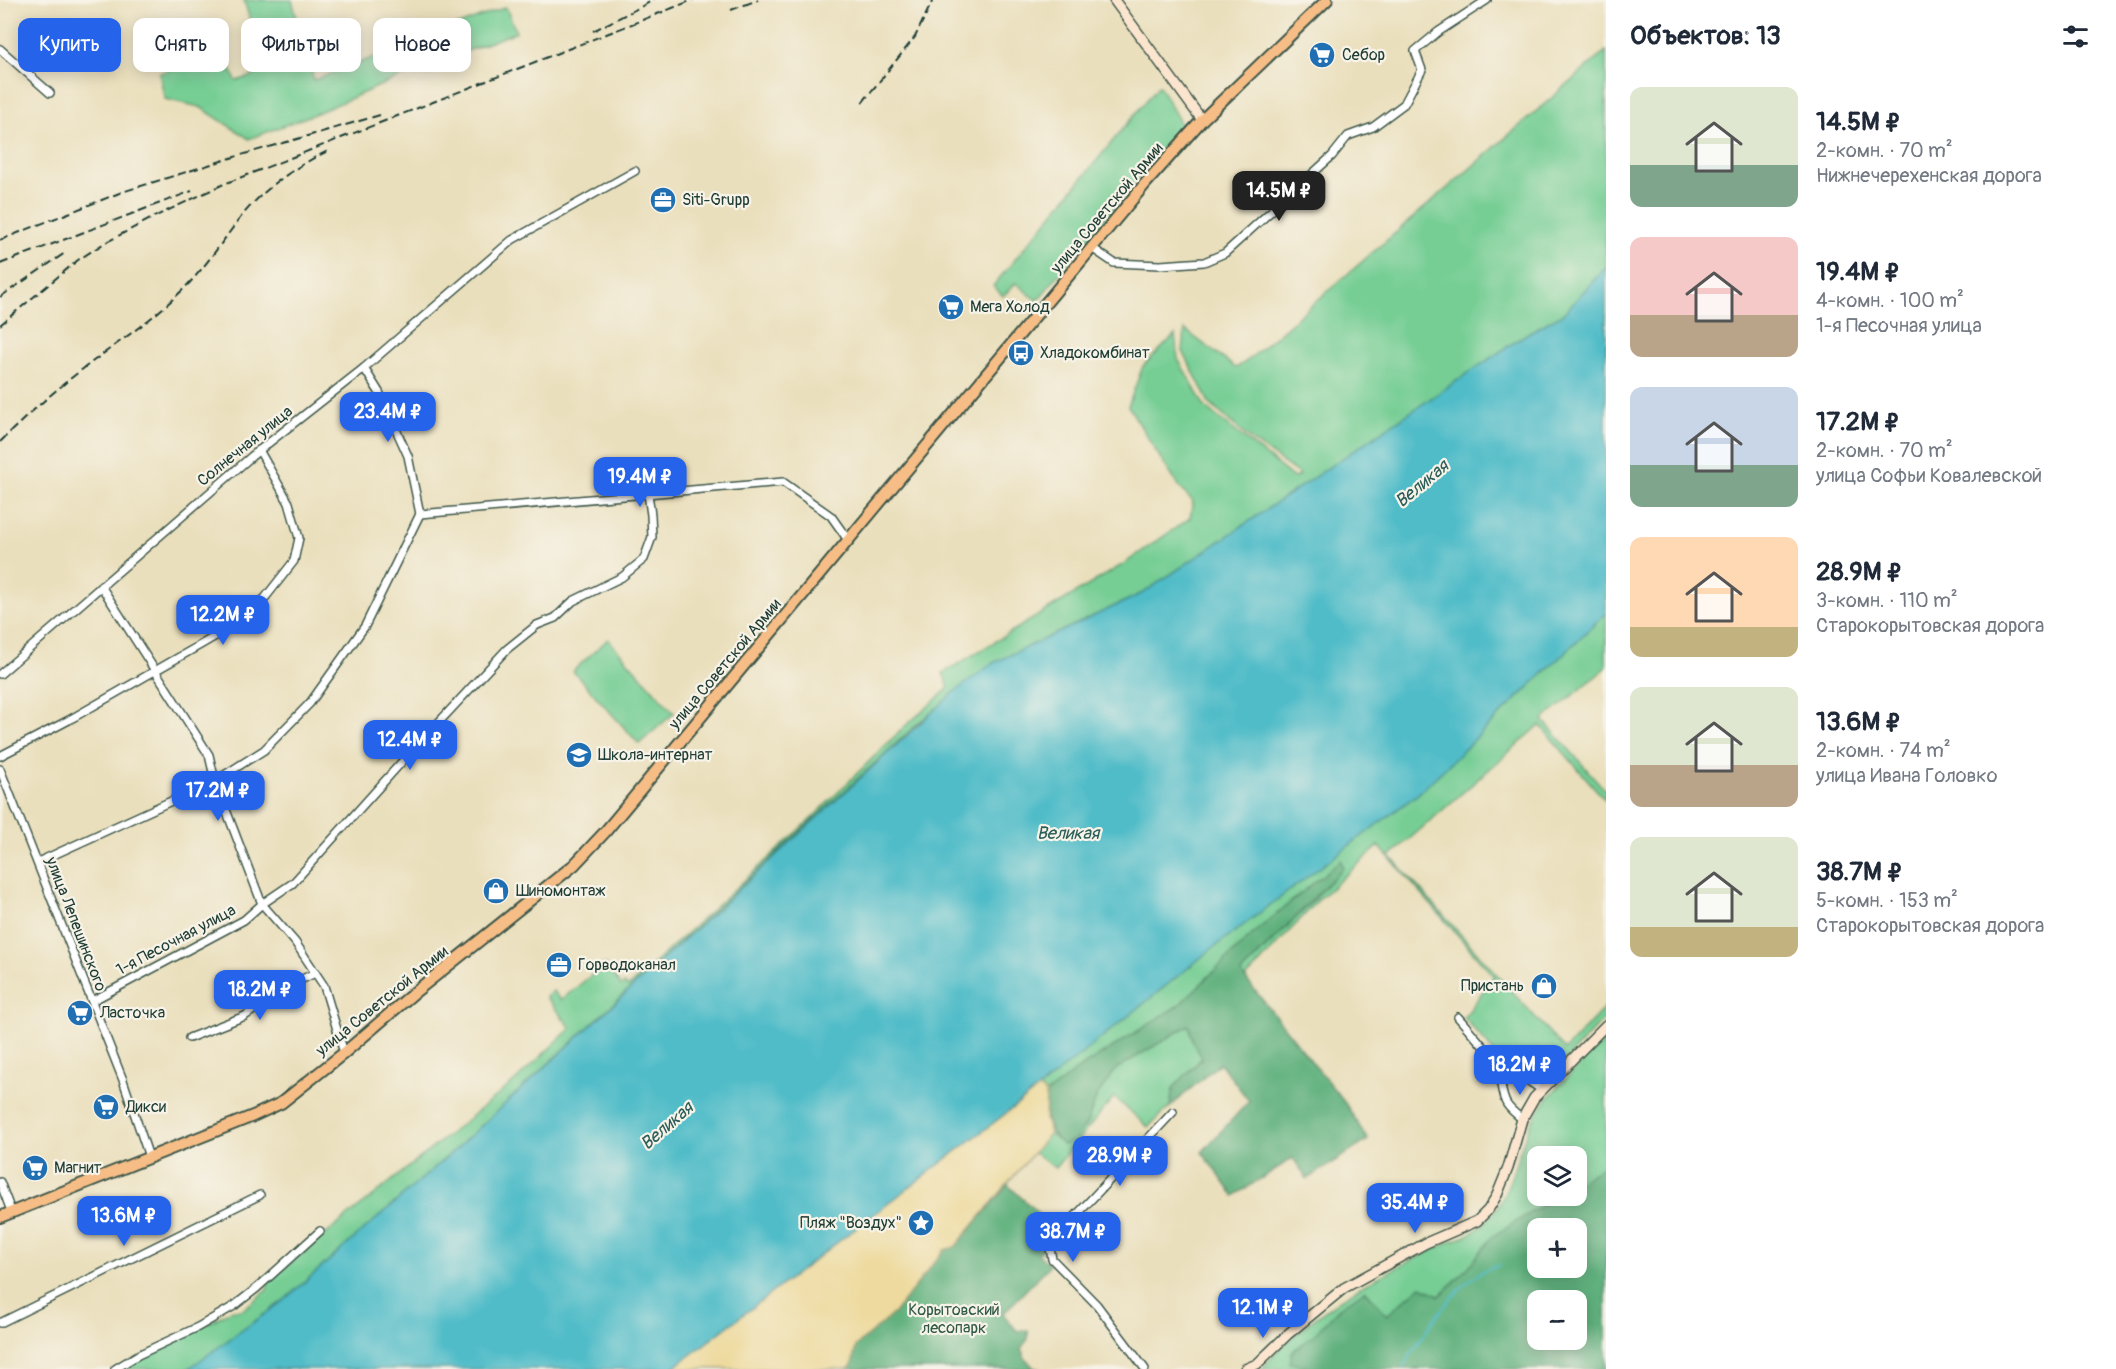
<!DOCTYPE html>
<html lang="ru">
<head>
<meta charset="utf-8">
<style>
	body { margin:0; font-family:Pangolin,sans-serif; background:#f6f6f7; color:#1f2937; height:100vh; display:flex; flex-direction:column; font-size:22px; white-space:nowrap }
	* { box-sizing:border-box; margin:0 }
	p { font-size:20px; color:#747a83 }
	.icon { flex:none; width:33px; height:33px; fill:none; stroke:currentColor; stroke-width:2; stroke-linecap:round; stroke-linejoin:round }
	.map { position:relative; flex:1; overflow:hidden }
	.side { display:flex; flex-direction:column; background:#fff; width:510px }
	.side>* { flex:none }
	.top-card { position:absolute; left:18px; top:18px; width:570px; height:54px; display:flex; gap:12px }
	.buttons { position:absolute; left:1527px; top:1146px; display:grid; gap:12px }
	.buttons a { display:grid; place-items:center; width:60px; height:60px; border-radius:12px; background:#fff; box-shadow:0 3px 15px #0003; font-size:30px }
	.price { position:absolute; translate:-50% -51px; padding:0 14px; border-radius:12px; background:#2563eb; color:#fff; font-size:20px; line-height:39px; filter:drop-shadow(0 2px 3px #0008) }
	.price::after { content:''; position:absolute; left:50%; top:36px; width:18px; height:14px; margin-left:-9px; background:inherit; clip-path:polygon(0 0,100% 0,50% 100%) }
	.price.current { background:#222; color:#fff }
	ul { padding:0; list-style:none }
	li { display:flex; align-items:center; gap:18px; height:150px; padding:0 24px }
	li span { display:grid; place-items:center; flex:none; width:168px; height:120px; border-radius:12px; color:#555 }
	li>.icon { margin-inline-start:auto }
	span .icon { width:72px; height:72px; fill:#fffc; stroke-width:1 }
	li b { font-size:26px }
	h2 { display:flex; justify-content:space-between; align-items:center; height:72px; padding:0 24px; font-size:26px }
	.pill { padding:0 21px; border-radius:12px; background:#fff; box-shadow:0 3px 15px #0003; font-size:21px; line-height:54px }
	.pill.current { background:#2563eb; color:#fff }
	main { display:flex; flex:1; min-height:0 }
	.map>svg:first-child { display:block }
	.green { fill:#76ce94; stroke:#4a8664; stroke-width:1.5 }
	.forest { fill:#60b17e; stroke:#407759; stroke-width:1.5; fill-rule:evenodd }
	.sand { fill:#eeda9e; stroke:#868c69; stroke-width:1.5 }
	.water { fill:#4fbcc8; stroke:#377c7e; stroke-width:1.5 }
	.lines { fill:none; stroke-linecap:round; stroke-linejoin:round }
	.stream { stroke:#4fbcc8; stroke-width:2 }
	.street-casing { stroke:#3d5548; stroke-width:10 }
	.secondary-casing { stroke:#3d5548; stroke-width:12 }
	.primary-casing { stroke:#3d5548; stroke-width:14 }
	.street { stroke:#fff; stroke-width:7 }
	.secondary { stroke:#fbe5cf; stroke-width:9 }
	.primary { stroke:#f6be86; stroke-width:10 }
	.rail { stroke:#1f3d34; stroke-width:2; stroke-dasharray:9 4.5; stroke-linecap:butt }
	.labels { text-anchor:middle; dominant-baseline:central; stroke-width:4.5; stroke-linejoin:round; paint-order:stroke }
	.poi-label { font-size:16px; fill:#1f3d34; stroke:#f7f3e8; text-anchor:start }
	.street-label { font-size:16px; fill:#1f3d34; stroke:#f7f3e8 }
	.park-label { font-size:16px; fill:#305a47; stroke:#f7f3e8 }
	.water-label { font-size:18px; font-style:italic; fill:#2b5d59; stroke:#f7f3e8 }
</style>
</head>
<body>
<main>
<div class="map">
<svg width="1606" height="1369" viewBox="0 0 1606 1369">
	<rect width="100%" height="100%" fill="#f7f3e8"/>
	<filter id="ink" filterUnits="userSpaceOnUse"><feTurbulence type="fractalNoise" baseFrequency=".0167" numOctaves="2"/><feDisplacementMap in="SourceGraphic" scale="12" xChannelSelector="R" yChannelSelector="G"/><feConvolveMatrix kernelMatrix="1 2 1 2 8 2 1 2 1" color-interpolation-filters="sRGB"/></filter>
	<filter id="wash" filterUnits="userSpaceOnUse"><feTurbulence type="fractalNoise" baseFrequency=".008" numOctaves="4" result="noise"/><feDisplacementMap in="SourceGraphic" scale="24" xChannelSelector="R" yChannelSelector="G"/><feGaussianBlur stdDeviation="1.35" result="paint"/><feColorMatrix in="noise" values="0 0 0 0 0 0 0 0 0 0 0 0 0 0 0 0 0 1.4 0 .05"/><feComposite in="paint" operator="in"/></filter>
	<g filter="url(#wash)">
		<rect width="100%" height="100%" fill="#eadfbc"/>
		<g class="green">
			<path d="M244,0H292L314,80L506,7L516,32L400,77L317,113L249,139L200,107L165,99L159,73L203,61L230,67L236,81L265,72Z"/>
			<path d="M1606,51V267L1563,314L1528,333L1143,593L993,663L917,724L457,1148L283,1301L188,1369H124L232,1310H242L267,1290L268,1281L515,1081L571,1028L546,997L553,991L561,1000L605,964L621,986L624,984L628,987L809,821L903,728L949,688L943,673L1122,565L1190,518L1193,501C1176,489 1142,426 1128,406L1143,366L1175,335L1178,359L1205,407L1294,478L1300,475L1251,440L1209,403L1183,351L1185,330L1236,368L1247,361Z"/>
			<path d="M1159,85L1182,126L1037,301L1016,283L1003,296L993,286Z"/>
			<path d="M1606,613V668L1543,720L1606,791V801L1540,725L1390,856L1565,1050L1606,1006V1017L1543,1084L1511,1071L1464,1018L1494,976L1379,846L1321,897L1245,979L1241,973L1316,898L1341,860L1254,933L1179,1005L1077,1070L1046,1094L1039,1088L1209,951L1419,793Z"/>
			<path d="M608,639L674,713L639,744L573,671Z"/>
			<path d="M1189,1025L1193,1041L1202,1058L1173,1088L1170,1107L1148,1127L1114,1097L1055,1168L1033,1152L1050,1133L1063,1145L1087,1123L1097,1096L1116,1069Z"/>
			<path d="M1606,1039V1164L1577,1184L1576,1156H1538V1196H1557C1514,1224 1476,1259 1439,1297L1421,1286L1387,1315L1365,1290L1338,1309L1314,1335L1292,1352L1314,1369H1325H1261C1286,1340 1324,1309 1357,1289C1387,1271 1420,1257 1451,1241C1509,1227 1510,1166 1532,1121C1545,1095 1585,1061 1606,1039Z"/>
		</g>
		<g class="forest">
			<path d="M1341,860L1343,868L1241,973L1345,1103L1368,1140L1307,1179L1293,1158L1234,1196L1202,1152L1249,1101L1220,1063L1170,1107L1173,1088L1202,1058L1193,1041L1189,1025L1116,1069L1097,1095L1087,1123L1074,1141L1063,1145C1044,1127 1045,1119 1046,1094L1077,1070L1179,1005L1254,933Z"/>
			<path d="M1606,1164V1369H1314L1290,1363L1292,1352L1314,1335L1338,1309L1365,1290L1387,1315L1421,1286L1440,1296L1466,1270L1493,1236L1557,1196H1576L1577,1184ZM1538,1228H1576V1268H1538ZM1538,1300H1576V1340H1538Z"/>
			<path d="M1008,1185L1057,1231L1038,1254L1050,1265L1003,1314L1018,1332L1021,1330L1028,1331V1339L1021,1348L1025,1358L1034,1368L1041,1369H848L852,1365L856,1346L894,1313L944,1250L955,1247Z"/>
		</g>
		<path class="sand" d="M1039,1088L1046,1094L1045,1119L1050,1133L955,1247L944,1250L894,1313L856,1346L852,1365L848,1369H672Z"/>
		<path class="water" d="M1606,267V613L1419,793L1209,951L1039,1088L672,1369H188L283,1301L457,1148L953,693L993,663L1143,593L1528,333L1563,314Z"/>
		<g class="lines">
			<path class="stream" d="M1403,1367C1423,1335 1460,1273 1499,1265"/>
		</g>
	</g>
	<g filter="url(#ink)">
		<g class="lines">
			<defs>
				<g id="street">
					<path d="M0,49L50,93"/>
					<path d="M1092,248L1114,263L1160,265L1204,262L1225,253L1332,156L1348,136L1373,127L1404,104L1422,70L1415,51L1438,32L1487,0"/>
					<path d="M364,368L379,392L408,456L420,514"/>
					<path d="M420,514L783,482L831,516L848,540"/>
					<path d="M101,586L209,755L215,781L262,904L295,942L324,986L344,1053"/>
					<path d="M0,674L252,456L364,368L512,240L635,171"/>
					<path d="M0,756L69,720L202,644L243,620L265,598L294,561L299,538L289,503L259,450"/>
					<path d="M0,769L123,1080L149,1157"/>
					<path d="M38,862L215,781L264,750L310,703L365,626L420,514"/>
					<path d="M92,1001L244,920L262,904L293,883L399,765L507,649L537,625L555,618L573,601L622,577L644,559L652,537L651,515L648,494"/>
					<path d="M1458,1017L1510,1077"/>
					<path d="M189,1038L245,1016L288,986L315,973"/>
					<path d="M1522,1119C1507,1107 1504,1104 1501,1085L1510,1077H1523L1542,1090"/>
					<path d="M0,1182L11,1211"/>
					<path d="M0,1323L260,1195"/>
					<path d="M115,1369L138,1355L198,1327L234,1306L257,1288L320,1231"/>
					<path d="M1145,1369L1097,1305L1052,1259L1050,1248L1056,1237L1173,1112"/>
				</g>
				<g id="secondary">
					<path d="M1114,0L1202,120"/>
					<path d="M1245,1369L1257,1364L1288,1334L1344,1288L1426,1243L1477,1221L1488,1210L1497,1195L1508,1168L1522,1119L1534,1098L1606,1025"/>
				</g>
				<path id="primary" d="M0,1217L253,1116L281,1103L344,1053L415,992L574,865L605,832L1145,184L1202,120L1327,0"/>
			</defs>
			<use href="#street" class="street-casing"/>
			<use href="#secondary" class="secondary-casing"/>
			<use href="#primary" class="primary-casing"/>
			<use href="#street" class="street"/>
			<use href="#secondary" class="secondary"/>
			<use href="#primary" class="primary"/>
			<g class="rail">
				<path d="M731,10L758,0"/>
				<path d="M593,31L654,0"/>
				<path d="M862,103L915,37L933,0"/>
				<path d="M0,240L122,192L231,158L380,115"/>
				<path d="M0,264L192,191"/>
				<path d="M0,297L65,253"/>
				<path d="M0,325L78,260L103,244L154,217L224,184L693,0"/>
				<path d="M0,442C30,412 62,384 96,359C123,339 151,320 175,297C203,272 219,245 241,217C263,189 296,166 328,151"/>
			</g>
		</g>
	</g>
	<defs>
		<symbol id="supermarket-disc" viewBox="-11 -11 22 22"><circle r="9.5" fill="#1f6fb2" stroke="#f7f3e8"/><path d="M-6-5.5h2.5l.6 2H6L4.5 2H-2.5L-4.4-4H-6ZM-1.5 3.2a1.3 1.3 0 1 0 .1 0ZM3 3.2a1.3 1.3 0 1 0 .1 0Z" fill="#fff"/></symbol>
		<symbol id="office-disc" viewBox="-11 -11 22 22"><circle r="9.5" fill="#1f6fb2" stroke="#f7f3e8"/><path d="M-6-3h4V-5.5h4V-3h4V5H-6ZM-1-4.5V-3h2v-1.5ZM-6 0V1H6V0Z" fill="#fff"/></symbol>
		<symbol id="bus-disc" viewBox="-11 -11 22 22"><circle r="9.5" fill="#1f6fb2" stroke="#f7f3e8"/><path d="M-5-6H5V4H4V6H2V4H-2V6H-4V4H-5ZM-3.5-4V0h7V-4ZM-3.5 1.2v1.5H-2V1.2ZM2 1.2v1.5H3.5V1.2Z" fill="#fff"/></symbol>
		<symbol id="school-disc" viewBox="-11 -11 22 22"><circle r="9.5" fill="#1f6fb2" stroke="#f7f3e8"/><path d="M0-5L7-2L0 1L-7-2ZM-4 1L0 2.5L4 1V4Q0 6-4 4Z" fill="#fff"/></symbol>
		<symbol id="shop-disc" viewBox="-11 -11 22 22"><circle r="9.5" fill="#1f6fb2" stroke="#f7f3e8"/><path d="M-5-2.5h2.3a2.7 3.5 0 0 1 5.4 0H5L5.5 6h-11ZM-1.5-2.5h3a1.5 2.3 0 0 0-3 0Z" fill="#fff"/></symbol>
		<symbol id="sight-disc" viewBox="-11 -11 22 22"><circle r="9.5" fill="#1f6fb2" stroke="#f7f3e8"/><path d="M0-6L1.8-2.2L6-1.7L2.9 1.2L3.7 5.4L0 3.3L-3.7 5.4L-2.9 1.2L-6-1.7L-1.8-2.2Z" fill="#fff"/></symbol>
	</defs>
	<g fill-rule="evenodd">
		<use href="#supermarket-disc" x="1307" y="40" width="30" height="30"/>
		<use href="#office-disc" x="648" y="185" width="30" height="30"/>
		<use href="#supermarket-disc" x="936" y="292" width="30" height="30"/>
		<use href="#bus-disc" x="1006" y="338" width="30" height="30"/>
		<use href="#school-disc" x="564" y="740" width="30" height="30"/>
		<use href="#shop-disc" x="481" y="876" width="30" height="30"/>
		<use href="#office-disc" x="544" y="950" width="30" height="30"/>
		<use href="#shop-disc" x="1529" y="971" width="30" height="30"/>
		<use href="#supermarket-disc" x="65" y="998" width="30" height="30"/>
		<use href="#supermarket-disc" x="91" y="1092" width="30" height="30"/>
		<use href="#supermarket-disc" x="20" y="1153" width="30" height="30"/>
		<use href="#sight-disc" x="906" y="1208" width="30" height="30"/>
	</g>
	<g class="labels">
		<g class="poi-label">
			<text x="1342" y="55">Себор</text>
			<text x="682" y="200">Siti-Grupp</text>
			<text x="970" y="307">Мега Холод</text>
			<text x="1040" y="353">Хладокомбинат</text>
			<text x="598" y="755">Школа-интернат</text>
			<text x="516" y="891">Шиномонтаж</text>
			<text x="578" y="965">Горводоканал</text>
			<text x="1524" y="986" text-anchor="end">Пристань</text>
			<text x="100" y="1013">Ласточка</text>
			<text x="126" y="1107">Дикси</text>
			<text x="54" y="1168">Магнит</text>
			<text x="902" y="1223" text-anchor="end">Пляж "Воздух"</text>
		</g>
		<g class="street-label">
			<text transform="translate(1107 208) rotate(-50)">улица Советской Армии</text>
			<text transform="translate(245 446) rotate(-39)">Солнечная улица</text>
			<text transform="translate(725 664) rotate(-50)">улица Советской Армии</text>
			<text transform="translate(76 924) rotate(69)">улица Лепешинского</text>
			<text transform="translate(176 940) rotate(-28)">1-я Песочная улица</text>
			<text transform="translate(382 1001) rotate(-39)">улица Советской Армии</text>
		</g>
		<g class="park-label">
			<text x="954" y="1310">Корытовский<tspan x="954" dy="18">лесопарк</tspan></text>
		</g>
		<g class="water-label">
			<text transform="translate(1422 484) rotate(-40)">Великая</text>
			<text x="1068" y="833">Великая</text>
			<text transform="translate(667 1126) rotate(-41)">Великая</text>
		</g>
	</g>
</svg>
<div class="buttons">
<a><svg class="icon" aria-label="layers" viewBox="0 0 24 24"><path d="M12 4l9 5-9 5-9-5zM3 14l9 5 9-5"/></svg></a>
<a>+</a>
<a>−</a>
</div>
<b class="price current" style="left:1279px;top:222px">14.5M ₽</b>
<b class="price" style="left:388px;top:443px">23.4M ₽</b>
<b class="price" style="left:640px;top:508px">19.4M ₽</b>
<b class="price" style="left:223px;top:646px">12.2M ₽</b>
<b class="price" style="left:410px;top:771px">12.4M ₽</b>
<b class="price" style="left:218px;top:822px">17.2M ₽</b>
<b class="price" style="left:260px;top:1021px">18.2M ₽</b>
<b class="price" style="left:1520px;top:1096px">18.2M ₽</b>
<b class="price" style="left:1120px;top:1187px">28.9M ₽</b>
<b class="price" style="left:1415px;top:1234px">35.4M ₽</b>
<b class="price" style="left:124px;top:1247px">13.6M ₽</b>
<b class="price" style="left:1073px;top:1263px">38.7M ₽</b>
<b class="price" style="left:1263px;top:1339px">12.1M ₽</b>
<div class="top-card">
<a class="pill current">Купить</a>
<a class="pill">Снять</a>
<a class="pill">Фильтры</a>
<a class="pill">Новое</a>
</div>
</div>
<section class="side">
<h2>Объектов: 13<svg class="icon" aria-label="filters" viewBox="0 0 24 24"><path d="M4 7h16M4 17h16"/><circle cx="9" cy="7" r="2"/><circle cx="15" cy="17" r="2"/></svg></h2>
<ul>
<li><span style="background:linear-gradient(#dfe7d0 65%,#7fa58c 0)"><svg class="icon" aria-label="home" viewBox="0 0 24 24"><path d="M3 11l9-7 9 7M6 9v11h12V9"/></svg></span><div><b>14.5M ₽</b><p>2-комн. · 70 m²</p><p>Нижнечерехенская дорога</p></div></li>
<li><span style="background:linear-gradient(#f6c9c9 65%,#b9a48a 0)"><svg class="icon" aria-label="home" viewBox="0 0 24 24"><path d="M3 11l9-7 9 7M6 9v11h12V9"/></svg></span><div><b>19.4M ₽</b><p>4-комн. · 100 m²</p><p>1-я Песочная улица</p></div></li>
<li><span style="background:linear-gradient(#c9d6e8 65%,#7fa58c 0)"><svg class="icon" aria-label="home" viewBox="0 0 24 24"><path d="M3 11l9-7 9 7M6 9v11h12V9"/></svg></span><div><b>17.2M ₽</b><p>2-комн. · 70 m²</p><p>улица Софьи Ковалевской</p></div></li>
<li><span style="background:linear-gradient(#ffd9b3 75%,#c2b280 0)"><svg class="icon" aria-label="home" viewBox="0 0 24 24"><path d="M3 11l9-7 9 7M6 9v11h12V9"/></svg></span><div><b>28.9M ₽</b><p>3-комн. · 110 m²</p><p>Старокорытовская дорога</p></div></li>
<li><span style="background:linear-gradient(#dfe7d0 65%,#b9a48a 0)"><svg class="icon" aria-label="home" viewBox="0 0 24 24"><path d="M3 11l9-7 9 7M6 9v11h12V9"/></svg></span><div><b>13.6M ₽</b><p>2-комн. · 74 m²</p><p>улица Ивана Головко</p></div></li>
<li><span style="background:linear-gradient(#dfe7d0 75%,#c2b280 0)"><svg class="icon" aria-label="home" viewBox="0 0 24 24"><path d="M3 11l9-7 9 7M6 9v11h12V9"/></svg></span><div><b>38.7M ₽</b><p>5-комн. · 153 m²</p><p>Старокорытовская дорога</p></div></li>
</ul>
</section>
</main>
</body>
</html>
